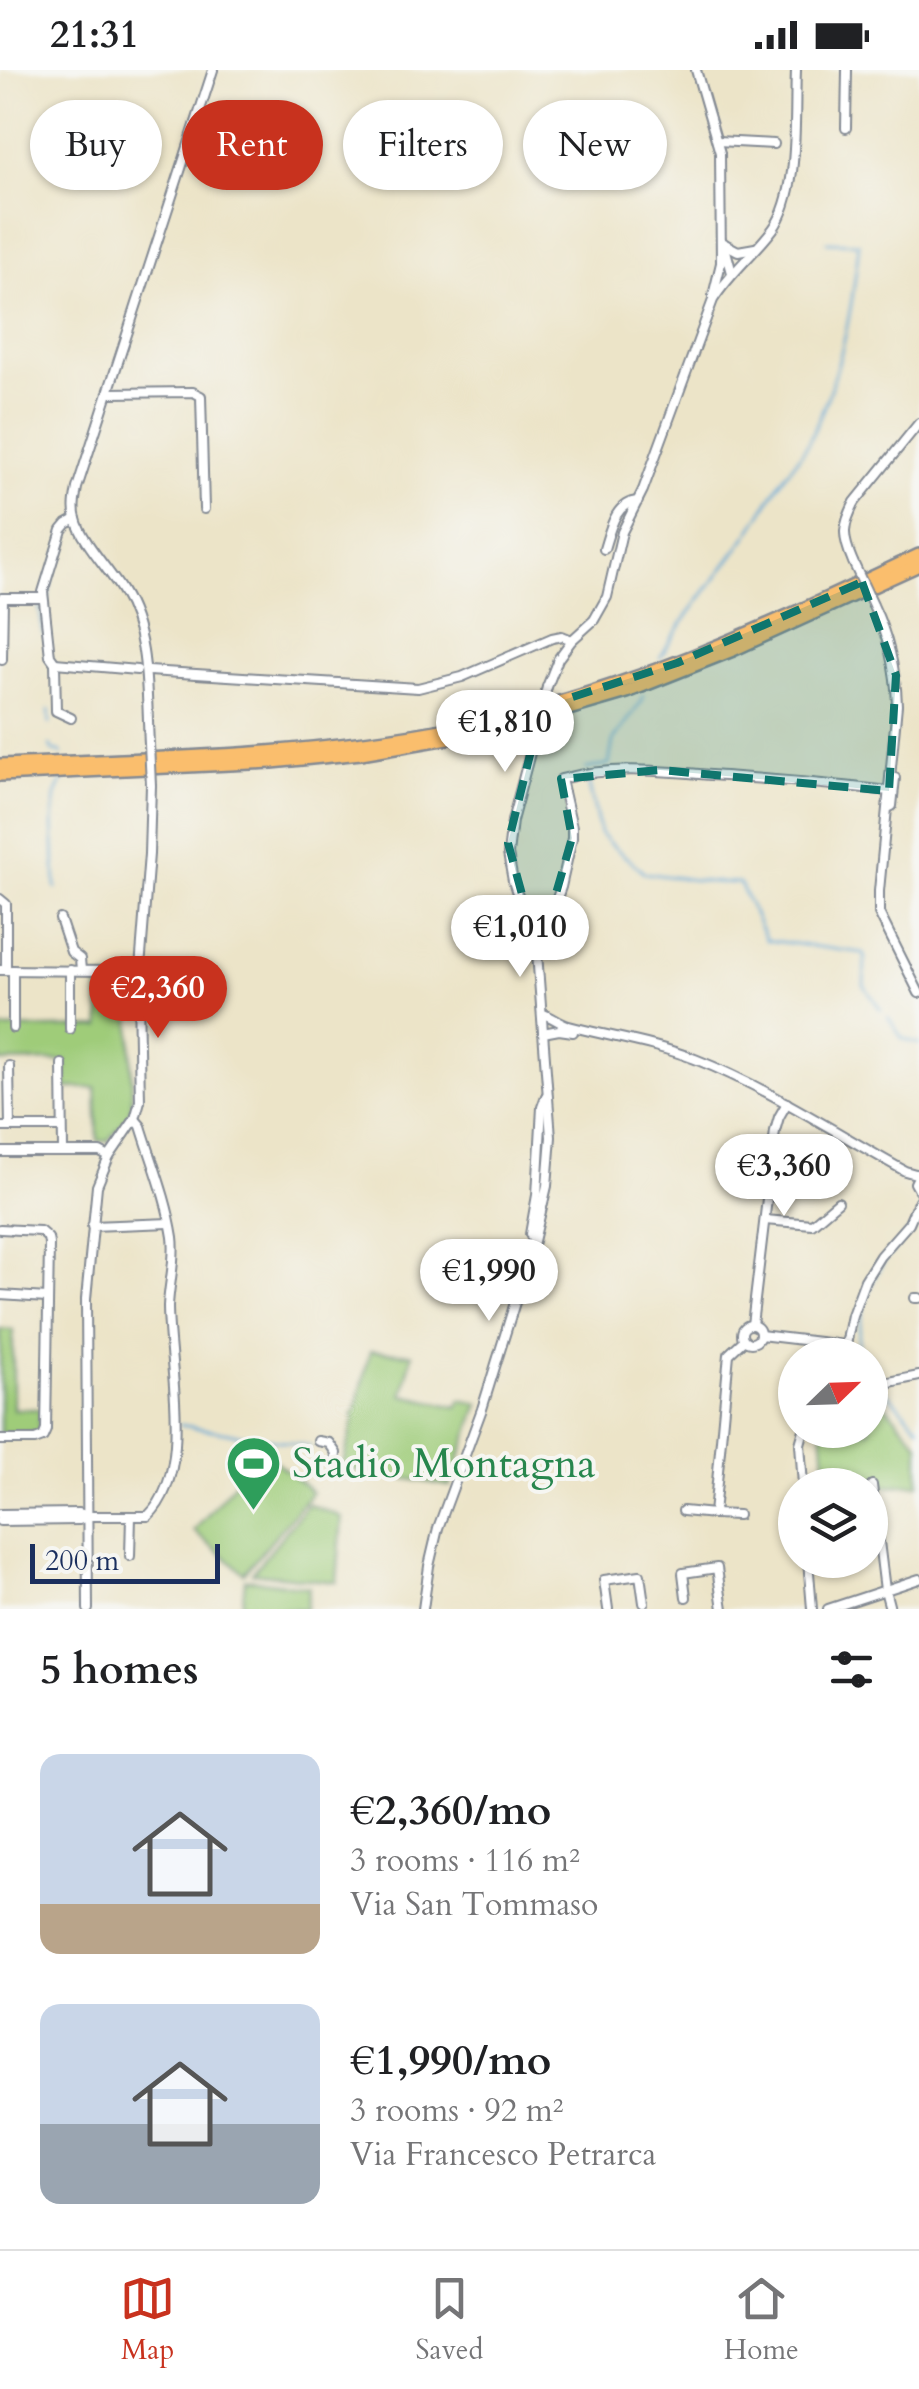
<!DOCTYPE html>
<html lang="en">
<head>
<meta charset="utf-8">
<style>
	body { margin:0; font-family:Cardo,serif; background:#f6f6f6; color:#202124; height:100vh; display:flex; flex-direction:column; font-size:38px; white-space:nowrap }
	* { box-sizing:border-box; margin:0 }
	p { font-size:32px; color:#757577 }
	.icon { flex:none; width:55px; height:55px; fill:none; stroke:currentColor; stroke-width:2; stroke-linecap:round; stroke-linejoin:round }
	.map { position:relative; height:1539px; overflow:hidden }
	.drawer { display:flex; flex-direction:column; background:#fff; flex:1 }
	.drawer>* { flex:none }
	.hud { position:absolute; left:30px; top:30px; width:860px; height:90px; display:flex; gap:20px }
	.needle { width:65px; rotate:67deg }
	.buttons { position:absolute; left:778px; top:1268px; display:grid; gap:20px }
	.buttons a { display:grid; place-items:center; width:110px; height:110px; border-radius:50%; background:#fff; box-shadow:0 2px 8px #0004; font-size:50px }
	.scale { position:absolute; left:30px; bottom:25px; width:190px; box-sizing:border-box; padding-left:10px; border:5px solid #1b2f5e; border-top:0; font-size:28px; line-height:35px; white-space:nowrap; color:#1b2f5e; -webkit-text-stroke:8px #f6f6f2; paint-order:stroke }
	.price { position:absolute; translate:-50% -85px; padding:0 22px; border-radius:35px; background:#fff; color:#222; font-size:32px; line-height:65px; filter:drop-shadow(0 2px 5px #0008) }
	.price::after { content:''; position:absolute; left:50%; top:60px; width:30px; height:22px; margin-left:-15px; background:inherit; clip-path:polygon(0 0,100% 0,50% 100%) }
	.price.active { background:#c8321e; color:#fff }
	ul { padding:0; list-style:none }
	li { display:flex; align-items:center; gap:30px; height:250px; padding:0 40px }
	li span { display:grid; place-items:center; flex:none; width:280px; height:200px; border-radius:20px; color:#555 }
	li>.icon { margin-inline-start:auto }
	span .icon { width:120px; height:120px; fill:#fffc; stroke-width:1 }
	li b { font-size:42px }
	h2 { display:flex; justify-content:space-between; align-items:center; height:120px; padding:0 40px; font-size:42px }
	.chip { padding:0 35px; border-radius:45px; background:#fff; box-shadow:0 2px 8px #0004; font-size:35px; line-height:90px }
	.chip.active { background:#c8321e; color:#fff }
	.status { display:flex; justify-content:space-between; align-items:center; height:70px; padding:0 50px; background:#fff; direction:ltr }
	.status svg { height:28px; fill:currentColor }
	.tabs { display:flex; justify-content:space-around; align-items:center; height:140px; border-top:2px solid #e0e0e0; background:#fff; font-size:28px; color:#757577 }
	.tabs a { display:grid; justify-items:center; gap:5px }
	.tabs .active { color:#c8321e }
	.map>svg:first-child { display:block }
	.green { fill:#9fcc79; stroke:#5d7e6c; stroke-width:2.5 }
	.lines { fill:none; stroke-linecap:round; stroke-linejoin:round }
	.stream { stroke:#5da6d4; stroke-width:2.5 }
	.minor-casing { stroke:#848a93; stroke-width:12 }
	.highway-casing { stroke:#848a93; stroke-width:16 }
	.minor { stroke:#fff; stroke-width:8 }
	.highway { stroke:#fabe6d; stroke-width:11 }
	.minor-bridge-casing { stroke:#848a93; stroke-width:12; stroke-linecap:butt }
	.minor-bridge { stroke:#fff; stroke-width:8 }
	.marked { fill:#0f766e; fill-opacity:0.2; stroke:#0f766e; stroke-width:8; stroke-dasharray:20 12; stroke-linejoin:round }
	.labels { text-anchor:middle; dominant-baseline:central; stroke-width:8; stroke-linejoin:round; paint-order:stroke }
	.leisure-label { font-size:42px; fill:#27864d; stroke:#f6f6f2; text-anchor:start }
</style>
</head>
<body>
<div class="status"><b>21:31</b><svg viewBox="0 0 49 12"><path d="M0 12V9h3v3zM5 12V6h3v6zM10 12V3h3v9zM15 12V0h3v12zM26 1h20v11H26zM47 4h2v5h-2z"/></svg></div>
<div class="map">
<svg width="919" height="1539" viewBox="0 0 919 1539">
	<rect width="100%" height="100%" fill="#f6f6f2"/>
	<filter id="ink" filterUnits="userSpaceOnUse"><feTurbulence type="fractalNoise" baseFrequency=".01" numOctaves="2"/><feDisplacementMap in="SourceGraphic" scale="20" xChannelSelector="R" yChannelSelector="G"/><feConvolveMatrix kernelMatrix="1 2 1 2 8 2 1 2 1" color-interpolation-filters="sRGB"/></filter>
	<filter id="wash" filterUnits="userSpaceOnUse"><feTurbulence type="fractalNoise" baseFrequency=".0048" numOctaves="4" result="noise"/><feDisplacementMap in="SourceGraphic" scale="40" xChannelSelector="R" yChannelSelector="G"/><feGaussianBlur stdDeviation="2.25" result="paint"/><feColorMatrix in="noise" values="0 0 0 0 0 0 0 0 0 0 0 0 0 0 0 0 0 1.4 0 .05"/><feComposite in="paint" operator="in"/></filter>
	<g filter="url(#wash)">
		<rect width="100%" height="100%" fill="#ece4c8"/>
		<g class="green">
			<path d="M98,909H108L127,931L131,940L132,1035L129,1044L108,1071H98L96,1018H66L65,991L0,992V959L101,957Z"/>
			<path d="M0,1259L13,1260V1339H40L39,1363L0,1364Z"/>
			<path d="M370,1281L412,1284L403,1325L457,1337L461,1330L479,1334L450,1416L342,1398Z"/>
			<path d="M874,1322L919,1374V1414L870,1417V1415H827L822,1360H870V1328H874Z"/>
			<path d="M262,1380L312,1422L244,1503L194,1461Z"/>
			<path d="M308,1434L342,1447L337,1512L252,1503Z"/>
			<path d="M245,1509L309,1517L306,1539H242Z"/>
		</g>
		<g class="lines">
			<g class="stream">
				<path d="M47,533L51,509L65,467"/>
				<path d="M39,534L44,565"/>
				<path d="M660,588C684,546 716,509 745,469C758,451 769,430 781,411C790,398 801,386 808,373C840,308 852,244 859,173L827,172"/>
				<path d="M49,640L50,653"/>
				<path d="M50,676L53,681L60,682L62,684"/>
				<path d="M586,699L609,694L613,671L642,631L644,625"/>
				<path d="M587,707L600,763L608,772L645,803L709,812L738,813L741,816L766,870L863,883L865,887L864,915L881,940"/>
				<path d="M56,818L53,751L56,725L63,709"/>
				<path d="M888,947L902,968L919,974"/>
				<path d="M858,1285L857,1282C860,1250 865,1218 884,1191C896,1176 910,1166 919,1148"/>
				<path d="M870,1302L874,1307"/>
				<path d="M885,1320L919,1357"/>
				<path d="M180,1355L311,1376"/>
			</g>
		</g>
	</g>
	<g filter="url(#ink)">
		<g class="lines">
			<defs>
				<g id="minor">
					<path d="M696,0L720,83L721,193L713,226"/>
					<path d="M846,58L847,0"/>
					<path d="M717,71L774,74"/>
					<path d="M724,173L732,203"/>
					<path d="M727,175L738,181L755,178"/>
					<path d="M108,323L193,322L201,326L204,439"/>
					<path d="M604,479C610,460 615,432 638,431"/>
					<path d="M853,492C842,466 842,457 855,432L919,353"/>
					<path d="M2,528H43"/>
					<path d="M873,535C889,568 896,599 897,635L879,821V843L919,923"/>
					<path d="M2,590L3,528"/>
					<path d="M55,593L137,600"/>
					<path d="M149,601L418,618L462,607L552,568L562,566L572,570"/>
					<path d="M547,617L558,589L572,570L594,550L607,527L622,462L643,420L713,230C730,203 754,184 773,159C800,122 794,45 796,0"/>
					<path d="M71,648L56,641L55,593L50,586L43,522L62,460L67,454L76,449"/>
					<path d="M149,674C146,623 150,566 122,521C110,501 81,470 76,449C73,439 75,429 77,418L213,0"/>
					<path d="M890,737L892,736L895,708"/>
					<path d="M0,829L6,834V900"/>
					<path d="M60,849L71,882L80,889L81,900"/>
					<path d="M535,872L544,865L561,817L572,768V757L561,709C616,694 669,702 725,706C780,710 834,714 889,721"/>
					<path d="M0,900L108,901L120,909L139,912"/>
					<path d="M13,900V958"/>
					<path d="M70,900V959"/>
					<path d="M120,909L128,921L138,924"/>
					<path d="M542,944C552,946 558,953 569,956C611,967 654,973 695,989C769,1018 836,1063 905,1101L919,1105L915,1113L919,1120"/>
					<path d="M543,963L559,960L573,962"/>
					<path d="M62,994L63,1081"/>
					<path d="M9,996L10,1057"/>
					<path d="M0,1057H62"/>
					<path d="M0,1082H100L109,1087"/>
					<path d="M765,1150L812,1154L838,1132"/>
					<path d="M92,1156L170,1153"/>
					<path d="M0,1159L40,1161L48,1168L49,1174L46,1360L43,1367L35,1370H0"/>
					<path d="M533,1170L530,1164L537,1125L542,1037L546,1026"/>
					<path d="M0,1225L47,1228"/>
					<path d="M915,1228H919"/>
					<path d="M752,1255L775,1061L779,1047L787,1033"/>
					<circle cx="751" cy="1264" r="9"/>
					<path d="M760,1265L845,1275"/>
					<path d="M844,1285L852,1245L865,1210L880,1186L909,1153L919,1130"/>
					<path d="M870,1316L919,1306"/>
					<path d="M318,1371L329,1373L336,1383L335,1395L338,1401"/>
					<path d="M803,1415L800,1374L804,1360"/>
					<path d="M872,1415L885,1520L890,1539"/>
					<path d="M683,1441L714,1444"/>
					<path d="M0,1444L79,1443L89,1446H148C195,1401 168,1295 168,1236C169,1213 176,1190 173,1167C167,1129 152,1092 141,1056L135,1049"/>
					<path d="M738,1445L714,1444L729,1284L744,1270"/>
					<path d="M0,1451L79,1450L89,1446"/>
					<path d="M130,1486L131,1446"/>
					<path d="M808,1490L812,1539"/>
					<path d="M686,1527L683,1503L717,1498L723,1539"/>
					<path d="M88,1539L86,1229L97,1116L109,1087L135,1049L140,1031L138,924L149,784L151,715"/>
					<path d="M423,1539L429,1496L438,1458L482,1339L534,1171L547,1116L551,1067L537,883L513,811L508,784L512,751L534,668"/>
					<path d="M608,1539L604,1510L640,1505L644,1533"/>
					<path d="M828,1539L919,1509"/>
				</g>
				<g id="highway">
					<path d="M0,695C151,688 303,687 452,658C616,627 769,557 919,485"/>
					<path d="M0,705L272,692L361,683L460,666L548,645L627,622L733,580L919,495"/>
				</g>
			</defs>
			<use href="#minor" class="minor-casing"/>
			<use href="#highway" class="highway-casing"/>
			<use href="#minor" class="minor"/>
			<use href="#highway" class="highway"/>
			<defs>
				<g id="minor-bridge">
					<path d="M853,492L873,535"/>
					<path d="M534,668L547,617"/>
					<path d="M149,674L151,715"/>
				</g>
			</defs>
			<use href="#minor-bridge" class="minor-bridge-casing"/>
			<use href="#minor-bridge" class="minor-bridge"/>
		</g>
	</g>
	<path class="marked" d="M862,512L896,605L889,721L660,700L561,709L572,768L544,865L535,872L508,773L542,637L677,593Z"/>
	<defs>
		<symbol id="stadium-pin" viewBox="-11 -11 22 30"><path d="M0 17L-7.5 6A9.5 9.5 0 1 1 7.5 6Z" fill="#2e9e5b" stroke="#f6f6f2"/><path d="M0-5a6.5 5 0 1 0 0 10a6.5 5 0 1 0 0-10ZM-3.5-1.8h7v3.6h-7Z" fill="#fff"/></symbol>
	</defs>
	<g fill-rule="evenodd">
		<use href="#stadium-pin" x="222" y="1362" width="63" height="86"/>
	</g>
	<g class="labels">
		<g class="leisure-label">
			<text x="292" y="1393">Stadio Montagna</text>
		</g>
	</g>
</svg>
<div class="buttons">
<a><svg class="needle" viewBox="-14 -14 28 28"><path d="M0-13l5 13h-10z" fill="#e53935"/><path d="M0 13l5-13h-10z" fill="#757577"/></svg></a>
<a><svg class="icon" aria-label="layers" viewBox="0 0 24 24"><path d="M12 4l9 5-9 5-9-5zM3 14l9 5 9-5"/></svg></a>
</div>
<div class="scale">200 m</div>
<b class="price" style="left:505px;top:705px">€1,810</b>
<b class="price" style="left:520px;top:910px">€1,010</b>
<b class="price active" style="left:158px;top:971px">€2,360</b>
<b class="price" style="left:784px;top:1149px">€3,360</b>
<b class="price" style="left:489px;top:1254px">€1,990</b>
<div class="hud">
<a class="chip">Buy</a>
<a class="chip active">Rent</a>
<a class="chip">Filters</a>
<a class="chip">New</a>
</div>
</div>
<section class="drawer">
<h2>5 homes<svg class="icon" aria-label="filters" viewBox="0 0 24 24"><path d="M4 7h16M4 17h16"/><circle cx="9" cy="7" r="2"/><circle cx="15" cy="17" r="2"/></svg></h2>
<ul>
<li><span style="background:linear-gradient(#c9d6e8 75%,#b9a48a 0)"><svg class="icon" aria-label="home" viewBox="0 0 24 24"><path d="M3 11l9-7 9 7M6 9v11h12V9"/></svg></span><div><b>€2,360/mo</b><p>3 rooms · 116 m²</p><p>Via San Tommaso</p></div></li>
<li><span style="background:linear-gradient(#c9d6e8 60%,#9aa5b1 0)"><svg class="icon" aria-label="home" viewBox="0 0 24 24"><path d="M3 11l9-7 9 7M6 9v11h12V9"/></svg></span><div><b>€1,990/mo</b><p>3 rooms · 92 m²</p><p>Via Francesco Petrarca</p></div></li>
</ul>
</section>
<nav class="tabs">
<a class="active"><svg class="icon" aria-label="map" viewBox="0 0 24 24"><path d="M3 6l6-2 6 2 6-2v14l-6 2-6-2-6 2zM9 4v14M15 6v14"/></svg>Map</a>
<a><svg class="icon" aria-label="saved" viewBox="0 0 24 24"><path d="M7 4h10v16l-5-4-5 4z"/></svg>Saved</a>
<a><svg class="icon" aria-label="home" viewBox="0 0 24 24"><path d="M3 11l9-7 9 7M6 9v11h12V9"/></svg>Home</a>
</nav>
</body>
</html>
